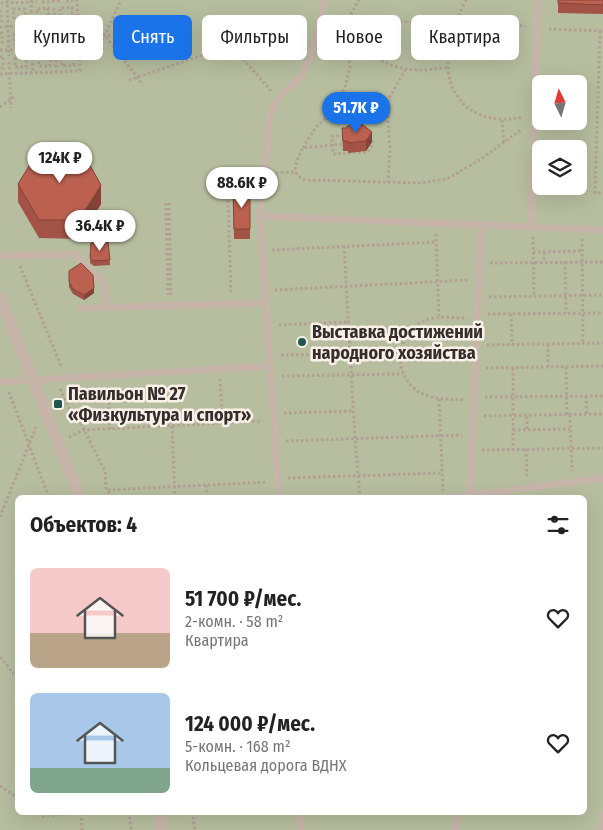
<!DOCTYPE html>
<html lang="ru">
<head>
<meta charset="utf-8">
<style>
	body { margin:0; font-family:"Fira Sans Condensed",sans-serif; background:#f2f2f2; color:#222; height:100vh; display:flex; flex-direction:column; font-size:19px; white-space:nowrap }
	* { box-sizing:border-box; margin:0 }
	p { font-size:16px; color:#767676 }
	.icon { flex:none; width:28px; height:28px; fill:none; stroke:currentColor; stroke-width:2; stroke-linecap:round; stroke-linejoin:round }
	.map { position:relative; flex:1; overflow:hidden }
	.details { position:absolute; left:15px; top:495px; width:572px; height:320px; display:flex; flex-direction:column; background:#fff; border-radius:8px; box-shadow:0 5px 20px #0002 }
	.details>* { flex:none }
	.top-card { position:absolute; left:15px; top:15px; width:574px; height:45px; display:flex; gap:10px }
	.needle { width:32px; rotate:355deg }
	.fabs { position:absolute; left:532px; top:75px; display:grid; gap:10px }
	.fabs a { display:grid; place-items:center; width:55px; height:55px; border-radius:8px; background:#fff; box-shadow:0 5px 20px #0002; font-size:25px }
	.price { position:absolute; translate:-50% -42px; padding:0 11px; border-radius:18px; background:#fff; color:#222; font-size:16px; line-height:32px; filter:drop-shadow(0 1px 2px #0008) }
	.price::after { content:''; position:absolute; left:50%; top:30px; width:15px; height:11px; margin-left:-8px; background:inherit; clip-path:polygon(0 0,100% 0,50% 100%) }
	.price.on { background:#1a73e8; color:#fff }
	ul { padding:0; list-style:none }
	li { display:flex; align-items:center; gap:15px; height:125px; padding:0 15px }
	li span { display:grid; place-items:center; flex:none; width:140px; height:100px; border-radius:8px; color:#555 }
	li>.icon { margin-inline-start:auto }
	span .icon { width:60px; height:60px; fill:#fffc; stroke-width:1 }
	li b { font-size:21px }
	h2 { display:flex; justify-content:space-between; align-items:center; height:60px; padding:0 15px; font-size:21px }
	.tag { padding:0 18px; border-radius:8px; background:#fff; box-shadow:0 5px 20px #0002; font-size:18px; line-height:45px }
	.tag.on { background:#1a73e8; color:#fff }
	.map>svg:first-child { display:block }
	.green { fill:#b6be9f; fill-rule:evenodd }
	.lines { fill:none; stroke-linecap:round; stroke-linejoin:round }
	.path { stroke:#b39f95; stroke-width:3; stroke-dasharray:2.5 2.5; stroke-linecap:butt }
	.lane { stroke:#c7b5aa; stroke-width:7 }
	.street { stroke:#c7b5aa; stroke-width:12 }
	.wall { fill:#a25345 }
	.shaded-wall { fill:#844438 }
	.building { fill:#bc6150; stroke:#844438 }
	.poi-dot { fill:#225453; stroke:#f8f0e9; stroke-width:2 }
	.labels { text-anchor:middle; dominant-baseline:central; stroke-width:5; stroke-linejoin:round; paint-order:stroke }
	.poi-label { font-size:18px; font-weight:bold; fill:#362c29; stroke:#f8f0e9; text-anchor:start }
</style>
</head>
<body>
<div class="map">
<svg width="603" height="830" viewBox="0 0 603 830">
	<rect width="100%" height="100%" fill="#f0e6dd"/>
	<path class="green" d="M0,0H603V830H0ZM541,84H579V121H541ZM541,149H579V186H541ZM18,498H585V812H18Z"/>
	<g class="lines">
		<g class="path">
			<path d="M7,0L9,56"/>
			<path d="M31,0L32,37"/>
			<path d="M466,0C458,17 449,35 448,54C444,102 479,127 523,117"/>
			<path d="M66,1H77"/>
			<path d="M42,2L60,1"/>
			<path d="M1,3L37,2"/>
			<path d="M72,7V18L61,19L60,8Z"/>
			<path d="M48,8L49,19L37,20V9Z"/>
			<path d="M54,8L56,55"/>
			<path d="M13,9H25V20H14Z"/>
			<path d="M0,10L2,21H0"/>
			<path d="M66,19L67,31"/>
			<path d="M330,19L526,26"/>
			<path d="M72,24H78"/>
			<path d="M20,26L61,25"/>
			<path d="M0,27L14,26"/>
			<path d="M100,29L143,85"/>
			<path d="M549,29L603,31"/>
			<rect x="38" y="31" width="11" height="12"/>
			<path d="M61,31H72L73,42H62Z"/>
			<path d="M600,31L595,193H603"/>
			<path d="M26,32V43L15,44L14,33Z"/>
			<path d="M0,33H2V44H0"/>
			<path d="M73,36L114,35"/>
			<path d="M227,40L271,91"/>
			<path d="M347,40C385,64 401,76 448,67"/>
			<path d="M102,41L121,0"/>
			<path d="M67,42L68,54"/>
			<path d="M32,43L33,72"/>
			<path d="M67,48H79"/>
			<path d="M0,50H15"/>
			<path d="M20,50L62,48"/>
			<path d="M62,54H73L74,65L62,66Z"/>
			<rect x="39" y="55" width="11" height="11"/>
			<rect x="15" y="56" width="11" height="11"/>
			<path d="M0,57L3,56V68H0"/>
			<path d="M50,60H62"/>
			<path d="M56,60V72"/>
			<path d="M9,62L11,108"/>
			<path d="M0,74L80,71L77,0"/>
			<path d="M129,80L309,19"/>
			<path d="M387,102L405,70"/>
			<path d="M0,107L14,97"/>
			<path d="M336,109L387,102L390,149L388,182"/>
			<path d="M502,120L504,142"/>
			<path d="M365,134C374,136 375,147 367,152L333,154L332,136Z"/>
			<path d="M342,144L303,148C297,160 288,174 306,180L420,183L447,179L481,159L522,129"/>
			<path d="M303,148L316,127L336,109L345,87L350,67L345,30L348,19L359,0"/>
			<path d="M276,173L295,172"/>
			<path d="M228,200L231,293"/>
			<path d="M166,203L168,295"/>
			<path d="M169,203L171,295"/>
			<path d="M436,234L439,318"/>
			<path d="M533,237L534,296"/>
			<path d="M582,239L583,344"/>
			<path d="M344,246L355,438L360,498"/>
			<path d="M272,250L436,242"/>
			<path d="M533,252L582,251"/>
			<path d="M544,252V262"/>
			<path d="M565,262L566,313"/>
			<path d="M490,263L603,262"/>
			<path d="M20,266L61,366"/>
			<path d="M275,290L468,280"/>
			<path d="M489,297L603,295"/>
			<path d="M488,314L603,313"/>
			<path d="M511,314L512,345"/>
			<path d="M279,325L349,322"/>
			<path d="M487,345L603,343"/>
			<path d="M281,355L400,353"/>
			<path d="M548,367V344"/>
			<path d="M566,367L567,415"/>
			<path d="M486,368L603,366"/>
			<path d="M513,368V450"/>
			<path d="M282,376L403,374"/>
			<path d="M220,379L223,423"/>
			<path d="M108,387L110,429"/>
			<path d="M60,389L70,410L79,420L105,471L106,488L112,498"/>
			<path d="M9,392L49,498"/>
			<path d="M586,396L587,415"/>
			<path d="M485,397L603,396"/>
			<path d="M439,399L443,491"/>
			<path d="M463,400C448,399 432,400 419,392C390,374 396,329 429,319C441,316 455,318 467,318"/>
			<path d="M284,413L353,411"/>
			<path d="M570,415L572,471"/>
			<path d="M484,416L603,414"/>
			<path d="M172,426L175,498"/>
			<path d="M527,429V416"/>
			<path d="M513,430L570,429"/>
			<path d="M69,437L84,430L263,421"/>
			<path d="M286,441L462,435"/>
			<path d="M526,449L527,477"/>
			<path d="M482,450L603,448"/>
			<path d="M288,478L443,473"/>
			<path d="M206,485L207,498"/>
			<path d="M108,490L267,482"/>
			<path d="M0,517L36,427"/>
			<path d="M0,657L18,679"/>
			<path d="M0,786L18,798"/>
			<path d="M39,812L43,816L96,812"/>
			<path d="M129,812L131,830"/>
			<path d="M192,812L195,830"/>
			<path d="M81,813L82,830"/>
		</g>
		<g class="lane">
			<path d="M260,216L603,230"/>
			<path d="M531,227L538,0"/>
			<path d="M0,256L74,254L105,284L106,307"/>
			<path d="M80,308L266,303"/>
			<path d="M0,382L270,366"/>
			<path d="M279,498L260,216L270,114L280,96L302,75L310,58L325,0"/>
			<path d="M450,498L603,478"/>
			<path d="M470,498L481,225"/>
			<path d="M300,812L301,830"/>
			<path d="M456,830L457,812"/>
			<path d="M602,830L603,815"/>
		</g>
		<g class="street">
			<path d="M0,298L80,498"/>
			<path d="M160,812L161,830"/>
		</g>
	</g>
	<g class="wall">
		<path d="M558,0H603V14L558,13Z"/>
		<path d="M342,128L372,142L366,151L348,153V151H343Z"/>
		<path d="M18,184L101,204L79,239L39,238L18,202Z"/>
		<path d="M233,190H250V239H234Z"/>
		<path d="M108,242L110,265L94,266L90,263L91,243Z"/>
		<path d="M69,271L94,293L84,300L73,294L69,287Z"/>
	</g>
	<g class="shaded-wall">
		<path d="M372,132V142L366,151V141Z"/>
		<path d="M101,185V204L79,239V220Z"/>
		<path d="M94,288V293L84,300V295Z"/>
	</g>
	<g class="building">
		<path d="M558,0H603V5L558,3Z"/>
		<path d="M363,125L372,132L366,141L348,143V141H343L342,128H347V126Z"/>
		<path d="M40,148L81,149L101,185L79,220H39L18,184Z"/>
		<path d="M233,190H250V229H234Z"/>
		<path d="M108,242L110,260L94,261L90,258L91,243Z"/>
		<path d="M81,263L93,275L94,288L84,295L73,289L69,282V271Z"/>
	</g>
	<g class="poi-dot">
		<circle cx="302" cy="342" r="5"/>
		<rect x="53" y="399" width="10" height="10" rx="2.5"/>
	</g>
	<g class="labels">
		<g class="poi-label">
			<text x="312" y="332">Выставка достижений<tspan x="312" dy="21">народного хозяйства</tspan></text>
			<text x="68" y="394">Павильон № 27<tspan x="68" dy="21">«Физкультура и спорт»</tspan></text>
		</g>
	</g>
</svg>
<div class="fabs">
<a><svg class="needle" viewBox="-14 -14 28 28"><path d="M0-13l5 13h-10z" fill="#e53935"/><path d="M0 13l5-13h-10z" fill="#767676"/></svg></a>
<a><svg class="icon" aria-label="layers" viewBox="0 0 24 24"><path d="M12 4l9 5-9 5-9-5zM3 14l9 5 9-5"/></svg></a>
</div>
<b class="price on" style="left:356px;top:134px">51.7K ₽</b>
<b class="price" style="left:60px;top:184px">124K ₽</b>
<b class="price" style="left:242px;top:209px">88.6K ₽</b>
<b class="price" style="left:100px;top:252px">36.4K ₽</b>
<div class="top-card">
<a class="tag">Купить</a>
<a class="tag on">Снять</a>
<a class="tag">Фильтры</a>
<a class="tag">Новое</a>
<a class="tag">Квартира</a>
</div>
<section class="details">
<h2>Объектов: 4<svg class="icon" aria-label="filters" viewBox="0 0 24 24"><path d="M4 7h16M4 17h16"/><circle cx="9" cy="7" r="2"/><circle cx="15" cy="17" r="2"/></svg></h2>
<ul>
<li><span style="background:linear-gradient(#f6c9c9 65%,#b9a48a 0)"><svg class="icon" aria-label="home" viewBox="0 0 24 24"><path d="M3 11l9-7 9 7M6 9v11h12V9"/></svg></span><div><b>51 700 ₽/мес.</b><p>2-комн. · 58 m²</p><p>Квартира</p></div><svg class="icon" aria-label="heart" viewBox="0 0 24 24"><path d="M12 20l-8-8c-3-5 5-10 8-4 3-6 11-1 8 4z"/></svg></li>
<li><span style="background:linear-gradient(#a9c7e8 75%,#7fa58c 0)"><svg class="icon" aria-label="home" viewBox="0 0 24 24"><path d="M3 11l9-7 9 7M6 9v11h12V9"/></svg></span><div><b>124 000 ₽/мес.</b><p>5-комн. · 168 m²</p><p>Кольцевая дорога ВДНХ</p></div><svg class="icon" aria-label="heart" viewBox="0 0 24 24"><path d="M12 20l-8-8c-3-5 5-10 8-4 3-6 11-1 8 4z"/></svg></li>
</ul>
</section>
</div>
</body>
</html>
